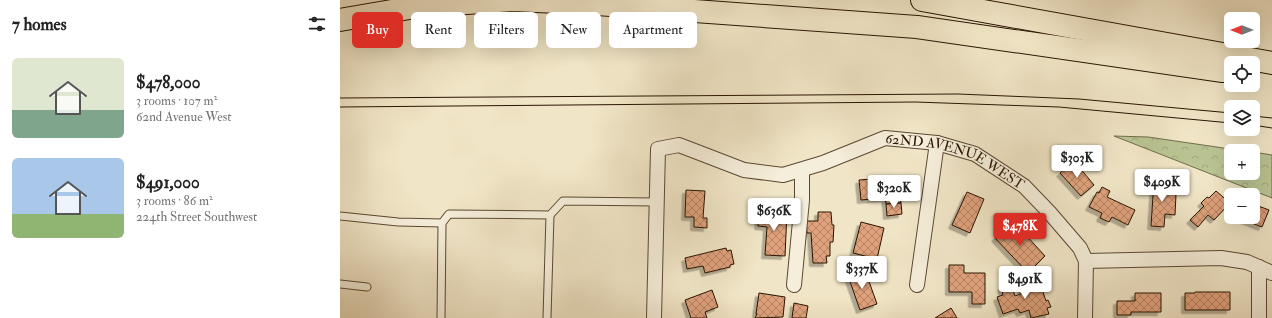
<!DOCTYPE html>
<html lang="en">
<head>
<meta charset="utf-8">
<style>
	body { margin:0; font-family:"IM FELL Double Pica",serif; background:#f2f2f2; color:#222; height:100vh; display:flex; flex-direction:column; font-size:15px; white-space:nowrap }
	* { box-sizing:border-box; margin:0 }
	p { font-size:13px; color:#767676 }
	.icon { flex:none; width:22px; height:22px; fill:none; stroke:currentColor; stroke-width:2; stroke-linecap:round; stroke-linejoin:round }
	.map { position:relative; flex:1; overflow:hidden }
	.details { display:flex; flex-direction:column; background:#fff; width:340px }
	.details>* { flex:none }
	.hud { position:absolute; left:12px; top:12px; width:380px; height:36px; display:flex; gap:8px }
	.needle { width:26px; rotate:270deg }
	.controls { position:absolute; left:884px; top:12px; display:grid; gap:8px }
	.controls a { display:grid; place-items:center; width:36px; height:36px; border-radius:6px; background:#fff; box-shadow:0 4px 16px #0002; font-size:20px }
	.price { position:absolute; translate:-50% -34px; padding:0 9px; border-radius:4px; background:#fff; color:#222; font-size:13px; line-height:26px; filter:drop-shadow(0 1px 2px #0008) }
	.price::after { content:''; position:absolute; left:50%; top:24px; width:12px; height:9px; margin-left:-6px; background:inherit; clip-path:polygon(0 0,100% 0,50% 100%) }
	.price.current { background:#d93025; color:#fff }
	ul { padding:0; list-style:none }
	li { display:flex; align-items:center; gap:12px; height:100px; padding:0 12px }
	li span { display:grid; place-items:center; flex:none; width:112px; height:80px; border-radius:6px; color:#555 }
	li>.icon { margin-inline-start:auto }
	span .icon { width:48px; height:48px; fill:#fffc; stroke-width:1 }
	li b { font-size:17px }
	h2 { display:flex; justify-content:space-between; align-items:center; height:48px; padding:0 12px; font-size:17px }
	.chip { padding:0 14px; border-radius:6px; background:#fff; box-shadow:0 4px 16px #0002; font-size:14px; line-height:36px }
	.chip.current { background:#d93025; color:#fff }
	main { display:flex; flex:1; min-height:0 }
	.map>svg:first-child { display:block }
	.forest { fill:url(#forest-crowns); stroke:#726c4b }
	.building { fill:url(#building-cross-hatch); stroke:#291402; filter:url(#shadow) }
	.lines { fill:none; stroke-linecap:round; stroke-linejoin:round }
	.lane-casing { stroke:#5b4833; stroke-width:9 }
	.street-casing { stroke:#5b4833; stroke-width:16 }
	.highway-casing { stroke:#291402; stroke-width:24 }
	.lane { stroke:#f5eeda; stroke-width:7 }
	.street { stroke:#f5eeda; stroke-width:14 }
	.highway { stroke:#f0e5c6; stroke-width:22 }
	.tram { stroke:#291402; stroke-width:1 }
	.labels { text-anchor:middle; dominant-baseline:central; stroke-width:3.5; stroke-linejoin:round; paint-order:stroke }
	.street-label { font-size:14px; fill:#291402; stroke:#f5eeda }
</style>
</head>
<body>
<main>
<section class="details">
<h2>7 homes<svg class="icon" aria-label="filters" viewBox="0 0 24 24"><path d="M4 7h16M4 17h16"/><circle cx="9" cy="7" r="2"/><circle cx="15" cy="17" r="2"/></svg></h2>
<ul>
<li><span style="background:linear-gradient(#dfe7d0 65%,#7fa58c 0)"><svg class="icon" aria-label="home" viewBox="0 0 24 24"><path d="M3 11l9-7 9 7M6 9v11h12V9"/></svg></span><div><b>$478,000</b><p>3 rooms · 107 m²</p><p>62nd Avenue West</p></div></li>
<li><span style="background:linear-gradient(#a9c7e8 70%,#8fb573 0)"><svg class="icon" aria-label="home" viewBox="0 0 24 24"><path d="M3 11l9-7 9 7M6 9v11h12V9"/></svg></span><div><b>$491,000</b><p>3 rooms · 86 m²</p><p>224th Street Southwest</p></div></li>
</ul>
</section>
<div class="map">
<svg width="932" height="318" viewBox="0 0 932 318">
	<defs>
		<pattern id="forest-crowns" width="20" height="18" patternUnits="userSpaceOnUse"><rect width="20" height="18" fill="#bac594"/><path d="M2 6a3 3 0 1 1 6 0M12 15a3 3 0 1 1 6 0" fill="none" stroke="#a0a87e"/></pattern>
		<pattern id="building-cross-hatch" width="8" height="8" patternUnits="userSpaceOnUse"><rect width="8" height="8" fill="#dfa27c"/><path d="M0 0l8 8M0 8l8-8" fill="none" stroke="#b58363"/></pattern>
		<filter id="shadow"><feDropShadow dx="-3.5" dy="3.5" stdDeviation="0" flood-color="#0004"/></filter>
	</defs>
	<rect width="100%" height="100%" fill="#f0e5c6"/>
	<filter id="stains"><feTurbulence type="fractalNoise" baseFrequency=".005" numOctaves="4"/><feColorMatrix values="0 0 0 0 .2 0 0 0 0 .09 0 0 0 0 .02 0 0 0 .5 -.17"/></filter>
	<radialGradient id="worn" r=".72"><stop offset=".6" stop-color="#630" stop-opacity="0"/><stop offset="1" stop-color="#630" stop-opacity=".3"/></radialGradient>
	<path class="forest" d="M774,136L808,137L904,151H891V173H913V152L932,155V198Z"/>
	<g class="building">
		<path d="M734,161L754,185L741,196L720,173Z"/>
		<path d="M546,178V186L560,185L561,203L546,204L545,198L521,200L519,180Z"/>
		<path d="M814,181L832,183L831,194H836L835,215L825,214L824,227L811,226Z"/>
		<path d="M762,187L770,191L767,197L795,210L788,225L772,217L769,222L760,218L762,213L749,207L757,192L759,193Z"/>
		<path d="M346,190L365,191L363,218H367V228L354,227V217H345Z"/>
		<path d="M876,191L890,203L874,220L868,215L858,227L850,220L864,206L861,203L867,197L869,198Z"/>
		<path d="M627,192L644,199L630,233L612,225Z"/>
		<path d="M561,203L562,214L547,216L546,204Z"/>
		<path d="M913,204L929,210L922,227L899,218L913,217Z"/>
		<path d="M419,211L447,212L445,256L425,255L427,227L418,226Z"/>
		<path d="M478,212H491L492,225H494L493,242H490V256H486L487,263H473L471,233H467L466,221H478Z"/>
		<path d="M673,221L705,256L688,273L655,238Z"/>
		<path d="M521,222L544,228L537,259L513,253Z"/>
		<path d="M386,248L387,251L391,250L394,264L390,265V267L365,273L363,266L347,269L345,258Z"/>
		<path d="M609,265H624V273H645V304H632V292H609Z"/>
		<path d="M525,270L537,304L520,310L508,276Z"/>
		<path d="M699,280L706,301L708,300L711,307L707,308L709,314L691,318L689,310L680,313L678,309L663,314L657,297L663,295L661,287L671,284L675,296L683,293L681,286Z"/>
		<path d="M372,290L378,307L365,312L367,318H351L345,300Z"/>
		<path d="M855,292H890V310H845V293H855Z"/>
		<path d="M419,293L445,297L443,317L415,318L417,314H416Z"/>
		<path d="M795,293H821V312H791V315H777V301H795Z"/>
		<path d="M454,303L468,306L466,318H452Z"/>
		<path d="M611,308L617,318H595Z"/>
	</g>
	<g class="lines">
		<defs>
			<g id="lane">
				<path d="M210,215L223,201L317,202"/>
				<path d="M0,216L58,222L102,223"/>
				<path d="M0,284L27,287"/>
				<path d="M101,318L102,223L109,214L210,215L207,318"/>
			</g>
			<g id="street">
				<path d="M919,267V318"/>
				<path d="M454,285L462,200V170"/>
				<path d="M577,285L597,143"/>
				<path id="s1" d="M314,318L318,149L339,145L404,170L443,175L483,163L545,138L597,143L635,154L684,186L709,212L740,248L746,261L881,258L907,262L932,273"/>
				<path d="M745,318L746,261"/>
			</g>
			<g id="highway">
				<path d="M582,0L932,63"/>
				<path d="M0,20L81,6L173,0L243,3L577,27L883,71L891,70"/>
			</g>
		</defs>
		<use href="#lane" class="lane-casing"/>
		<use href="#street" class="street-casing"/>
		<use href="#highway" class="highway-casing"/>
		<use href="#lane" class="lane"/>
		<use href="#street" class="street"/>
		<use href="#highway" class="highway"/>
		<g class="tram">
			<path d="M0,98L618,94L739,99L891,113"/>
			<path d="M0,107L575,102L719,107L891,123"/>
			<path d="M913,116L932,118"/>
			<path d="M913,125L932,128"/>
		</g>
	</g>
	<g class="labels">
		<g class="street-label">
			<text stroke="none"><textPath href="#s1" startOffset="483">62ND AVENUE WEST</textPath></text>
		</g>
	</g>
	<rect width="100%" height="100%" filter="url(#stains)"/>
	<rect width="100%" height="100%" fill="url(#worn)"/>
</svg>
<div class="controls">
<a><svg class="needle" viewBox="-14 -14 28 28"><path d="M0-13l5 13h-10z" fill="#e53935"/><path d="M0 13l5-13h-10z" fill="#767676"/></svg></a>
<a><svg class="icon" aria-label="locate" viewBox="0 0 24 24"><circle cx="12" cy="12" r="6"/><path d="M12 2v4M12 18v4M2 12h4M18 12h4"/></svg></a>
<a><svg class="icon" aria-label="layers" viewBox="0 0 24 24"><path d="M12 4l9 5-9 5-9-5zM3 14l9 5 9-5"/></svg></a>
<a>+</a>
<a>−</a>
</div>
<b class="price" style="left:737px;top:179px">$303K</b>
<b class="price" style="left:822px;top:203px">$409K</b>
<b class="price" style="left:554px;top:209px">$320K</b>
<b class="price" style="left:434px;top:232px">$636K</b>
<b class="price current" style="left:680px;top:247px">$478K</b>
<b class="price" style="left:522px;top:290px">$337K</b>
<b class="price" style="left:685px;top:300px">$491K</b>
<div class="hud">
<a class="chip current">Buy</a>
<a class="chip">Rent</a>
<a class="chip">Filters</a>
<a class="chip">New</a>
<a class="chip">Apartment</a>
</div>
</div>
</main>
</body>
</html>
